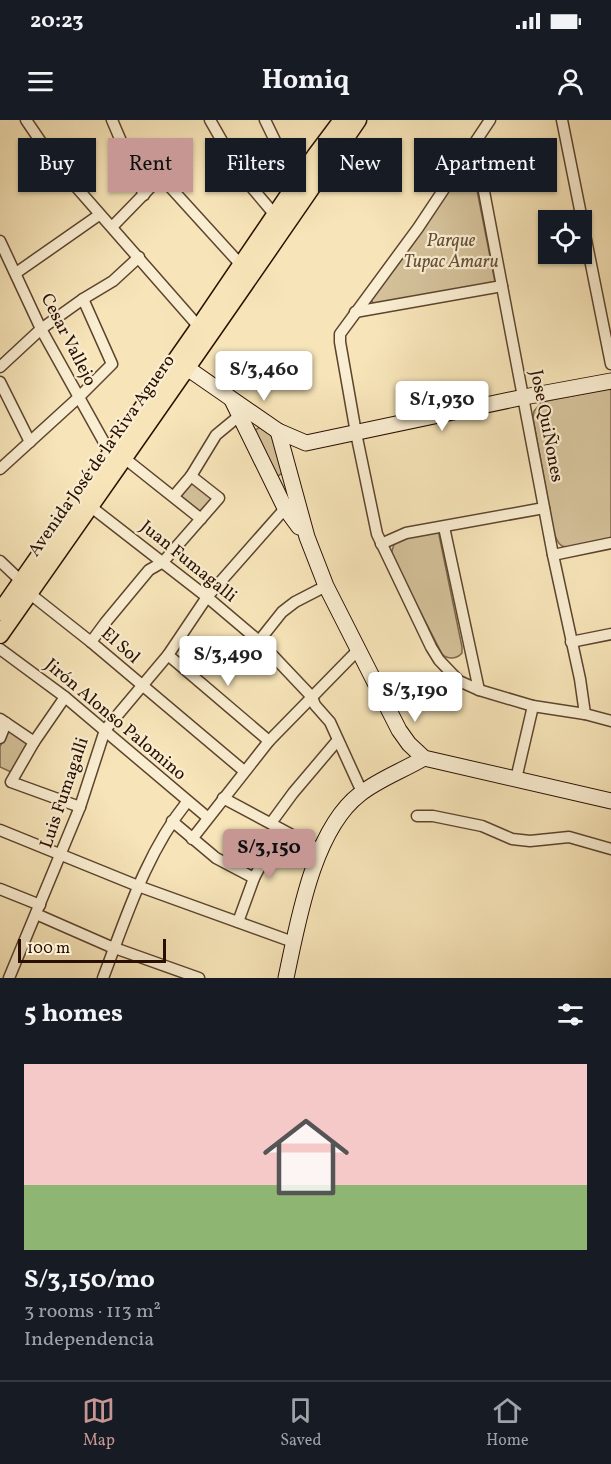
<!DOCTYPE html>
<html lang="en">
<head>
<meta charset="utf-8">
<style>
	body { margin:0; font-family:Vollkorn,serif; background:#20242c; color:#f1f3f6; height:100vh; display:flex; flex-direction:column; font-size:22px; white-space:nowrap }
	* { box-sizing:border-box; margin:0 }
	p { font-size:20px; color:#9ea1a6 }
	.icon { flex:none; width:33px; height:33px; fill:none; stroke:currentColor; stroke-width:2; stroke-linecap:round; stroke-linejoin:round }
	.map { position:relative; height:858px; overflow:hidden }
	.details { display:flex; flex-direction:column; background:#171b24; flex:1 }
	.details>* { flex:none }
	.top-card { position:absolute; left:18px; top:18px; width:576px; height:54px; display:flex; gap:12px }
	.tools { position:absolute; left:538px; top:90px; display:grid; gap:12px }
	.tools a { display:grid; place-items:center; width:54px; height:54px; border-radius:0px; background:#171b24; box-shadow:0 2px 4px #0004; font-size:30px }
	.scale { position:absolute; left:18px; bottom:15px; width:148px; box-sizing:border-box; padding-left:6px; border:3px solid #290f00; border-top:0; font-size:16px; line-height:21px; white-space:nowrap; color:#290f00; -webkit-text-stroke:4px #faeed2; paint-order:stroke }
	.price { position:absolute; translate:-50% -51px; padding:0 14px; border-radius:6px; background:#fff; color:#222; font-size:20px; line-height:39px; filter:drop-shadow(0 2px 3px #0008) }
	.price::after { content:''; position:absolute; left:50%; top:36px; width:18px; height:14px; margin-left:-9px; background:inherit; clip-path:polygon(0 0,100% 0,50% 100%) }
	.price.current { background:#c59692; color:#111 }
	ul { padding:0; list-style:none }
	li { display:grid; align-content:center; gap:12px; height:318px; padding:0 24px }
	li span { display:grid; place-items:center; height:186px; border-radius:0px; color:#555 }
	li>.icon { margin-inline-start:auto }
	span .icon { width:108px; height:108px; fill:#fffc; stroke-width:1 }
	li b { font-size:26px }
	h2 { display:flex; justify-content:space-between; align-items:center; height:72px; padding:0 24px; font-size:26px }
	.pill { padding:0 21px; border-radius:0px; background:#171b24; box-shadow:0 2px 4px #0004; font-size:21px; line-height:54px }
	.pill.current { background:#c59692; color:#111 }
	.status { display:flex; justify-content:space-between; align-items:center; height:42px; padding:0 30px; background:#171b24; direction:ltr }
	.status svg { height:16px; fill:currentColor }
	header { display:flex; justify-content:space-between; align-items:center; height:78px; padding:0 24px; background:#171b24; font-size:27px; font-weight:700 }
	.menu { display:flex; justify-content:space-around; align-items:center; height:84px; border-top:2px solid #363941; background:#171b24; font-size:16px; color:#9ea1a6 }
	.menu a { display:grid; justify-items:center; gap:3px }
	.menu .current { color:#c59692 }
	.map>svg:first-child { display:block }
	.green { fill:#d4c19a; stroke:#7e684d; stroke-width:1.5 }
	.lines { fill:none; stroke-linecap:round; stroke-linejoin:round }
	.street-casing { stroke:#5c442e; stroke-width:13 }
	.secondary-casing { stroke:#290f00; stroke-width:17 }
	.primary-casing { stroke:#290f00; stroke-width:19 }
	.street { stroke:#faeed2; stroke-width:10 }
	.secondary { stroke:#faeed2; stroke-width:15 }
	.primary { stroke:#f7e5b9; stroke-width:16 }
	.labels { text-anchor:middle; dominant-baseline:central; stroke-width:4.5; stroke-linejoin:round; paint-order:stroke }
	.park-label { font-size:18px; font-style:italic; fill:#654d36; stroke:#faeed2 }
	.street-label { font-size:18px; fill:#290f00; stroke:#faeed2 }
</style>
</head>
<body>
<div class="status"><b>20:23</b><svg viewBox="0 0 49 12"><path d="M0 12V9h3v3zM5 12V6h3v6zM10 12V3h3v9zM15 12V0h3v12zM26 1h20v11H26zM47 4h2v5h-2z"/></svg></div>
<header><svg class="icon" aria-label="menu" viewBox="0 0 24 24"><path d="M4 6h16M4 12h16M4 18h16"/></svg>Homiq<svg class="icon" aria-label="person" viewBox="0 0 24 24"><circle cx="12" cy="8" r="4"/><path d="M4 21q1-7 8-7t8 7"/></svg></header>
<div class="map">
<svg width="611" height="858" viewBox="0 0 611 858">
	<rect width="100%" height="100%" fill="#f7e5b9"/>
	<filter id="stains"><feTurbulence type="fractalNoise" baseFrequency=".00333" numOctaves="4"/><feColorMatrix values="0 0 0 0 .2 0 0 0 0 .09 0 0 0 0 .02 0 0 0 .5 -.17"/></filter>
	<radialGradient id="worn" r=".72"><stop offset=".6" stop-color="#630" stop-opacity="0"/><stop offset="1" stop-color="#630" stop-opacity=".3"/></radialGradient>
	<g class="green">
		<path d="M467,43L472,45L495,162L374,185L371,179Z"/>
		<path d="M611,268V419C601,421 570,430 562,426C557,423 556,418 554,413L533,298L534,291L542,282Z"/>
		<path d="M260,307L273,314L283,352L277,357L254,311Z"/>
		<path d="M193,360L215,379L202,395L178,376Z"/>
		<path d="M438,410L462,527V533C457,539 448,540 442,534L391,434L395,421Z"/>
		<path d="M7,609L28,622L13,653L0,647V627Z"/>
	</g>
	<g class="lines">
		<defs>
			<g id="street">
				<path d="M26,0L56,44L199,207"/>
				<path d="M112,0L144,75"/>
				<path d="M210,0L242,56L275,95"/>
				<path d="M265,0L296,64"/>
				<path d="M490,0L418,108L340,214V222L356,313L377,414L431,527L439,540L459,561L479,570L533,586L585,594L611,601"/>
				<path d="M562,0L611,244"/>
				<path d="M475,24L553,435L580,559L585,594"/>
				<path d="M161,57L241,145"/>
				<path d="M112,107L177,40"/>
				<path d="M0,121L41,209L110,333"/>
				<path d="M16,153L99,95"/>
				<path d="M355,192L502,166"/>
				<path d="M0,247L41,209L83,179L113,161L139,137"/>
				<path d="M0,262L30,322"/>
				<path d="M123,337L201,399"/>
				<path d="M0,349L79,277L112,244L83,179"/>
				<path d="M191,356L216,315L239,296"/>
				<path d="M90,386L207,477L259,521L312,577L315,585L330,602L362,672"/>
				<path d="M444,407L479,570"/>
				<path d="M381,424L406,413L544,388"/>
				<path d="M553,435L611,423"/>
				<path d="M0,441L21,461"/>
				<path d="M29,473L91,522L244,651"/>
				<path d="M259,521L282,492L295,482L326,466"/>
				<path d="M91,522L105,503L149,450L163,442L219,378L191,356L174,376"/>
				<path d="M571,522L611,514"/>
				<path d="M0,529L65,577L207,697"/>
				<path d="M168,535L269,621"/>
				<path d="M0,599L34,622L65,577"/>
				<path d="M0,618L6,603"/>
				<path d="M34,622L11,662L80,687"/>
				<path d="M516,659L533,586"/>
				<path d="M223,678L320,730"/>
				<path d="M417,696H433L482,706L512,719L530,721L569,717L611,729"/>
				<path d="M172,701L216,738L254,758"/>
				<path d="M271,703L293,673L337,621"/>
				<path d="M0,710L138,766L293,822"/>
				<path d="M192,719L269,621L358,530"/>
				<path d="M0,769L40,785"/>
				<path d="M36,794L109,826L199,858"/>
				<path d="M238,802L254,758L280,709"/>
				<path d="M9,858L80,687L105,610L168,535L207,477L289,384"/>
				<path d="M103,858C126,798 146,733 187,682"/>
			</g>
			<g id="secondary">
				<path d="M177,241L278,311L306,323L524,277L611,261"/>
				<path d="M232,280L285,388L299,407"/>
				<path d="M278,311L307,417L326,466L399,610L409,624L424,638L611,681"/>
				<path d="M286,858C298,802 313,710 360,674C379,659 404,650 424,638"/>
			</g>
			<g id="primary">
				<path d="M0,492L199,207L315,36L342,0"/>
				<path d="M0,515C120,344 240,173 358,0"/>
			</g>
		</defs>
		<use href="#street" class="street-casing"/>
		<use href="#secondary" class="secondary-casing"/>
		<use href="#primary" class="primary-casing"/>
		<use href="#street" class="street"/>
		<use href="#secondary" class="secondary"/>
		<use href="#primary" class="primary"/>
	</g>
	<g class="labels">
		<g class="park-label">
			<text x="451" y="121">Parque<tspan x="451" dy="21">Tupac Amaru</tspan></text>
		</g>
		<g class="street-label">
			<text transform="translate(68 220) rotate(63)">Cesar Vallejo</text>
			<text transform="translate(546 306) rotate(79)">Jose QuiÑones</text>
			<text transform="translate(102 336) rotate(-55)">Avenida José de la Riva Aguero</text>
			<text transform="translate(188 442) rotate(39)">Juan Fumagalli</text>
			<text transform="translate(120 526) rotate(41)">El Sol</text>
			<text transform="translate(115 600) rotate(40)">Jirón Alonso Palomino</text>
			<text transform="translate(65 673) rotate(-71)">Luis Fumagalli</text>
		</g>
	</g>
	<rect width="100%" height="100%" filter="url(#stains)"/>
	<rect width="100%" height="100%" fill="url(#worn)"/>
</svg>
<div class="tools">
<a><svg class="icon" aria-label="locate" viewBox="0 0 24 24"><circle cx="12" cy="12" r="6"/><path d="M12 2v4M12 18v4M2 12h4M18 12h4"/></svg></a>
</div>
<div class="scale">100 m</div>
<b class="price" style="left:264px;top:282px">S/3,460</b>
<b class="price" style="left:442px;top:312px">S/1,930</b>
<b class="price" style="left:228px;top:567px">S/3,490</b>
<b class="price" style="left:415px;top:603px">S/3,190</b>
<b class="price current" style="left:269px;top:760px">S/3,150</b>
<div class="top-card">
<a class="pill">Buy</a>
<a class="pill current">Rent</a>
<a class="pill">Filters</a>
<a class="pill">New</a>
<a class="pill">Apartment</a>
</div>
</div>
<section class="details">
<h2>5 homes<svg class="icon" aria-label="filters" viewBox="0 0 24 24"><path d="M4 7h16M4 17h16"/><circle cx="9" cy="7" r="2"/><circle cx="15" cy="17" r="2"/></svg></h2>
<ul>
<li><span style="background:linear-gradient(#f6c9c9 65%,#8fb573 0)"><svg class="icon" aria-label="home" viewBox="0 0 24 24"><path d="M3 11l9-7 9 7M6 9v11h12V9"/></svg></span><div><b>S/3,150/mo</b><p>3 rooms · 113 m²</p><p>Independencia</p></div></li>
</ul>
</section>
<nav class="menu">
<a class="current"><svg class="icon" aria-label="map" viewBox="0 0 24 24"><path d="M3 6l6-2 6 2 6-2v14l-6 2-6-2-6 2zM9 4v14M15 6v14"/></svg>Map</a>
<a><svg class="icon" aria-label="saved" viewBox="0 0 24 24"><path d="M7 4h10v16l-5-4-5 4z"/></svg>Saved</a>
<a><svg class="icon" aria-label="home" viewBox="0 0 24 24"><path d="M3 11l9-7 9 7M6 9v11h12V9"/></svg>Home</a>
</nav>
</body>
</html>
